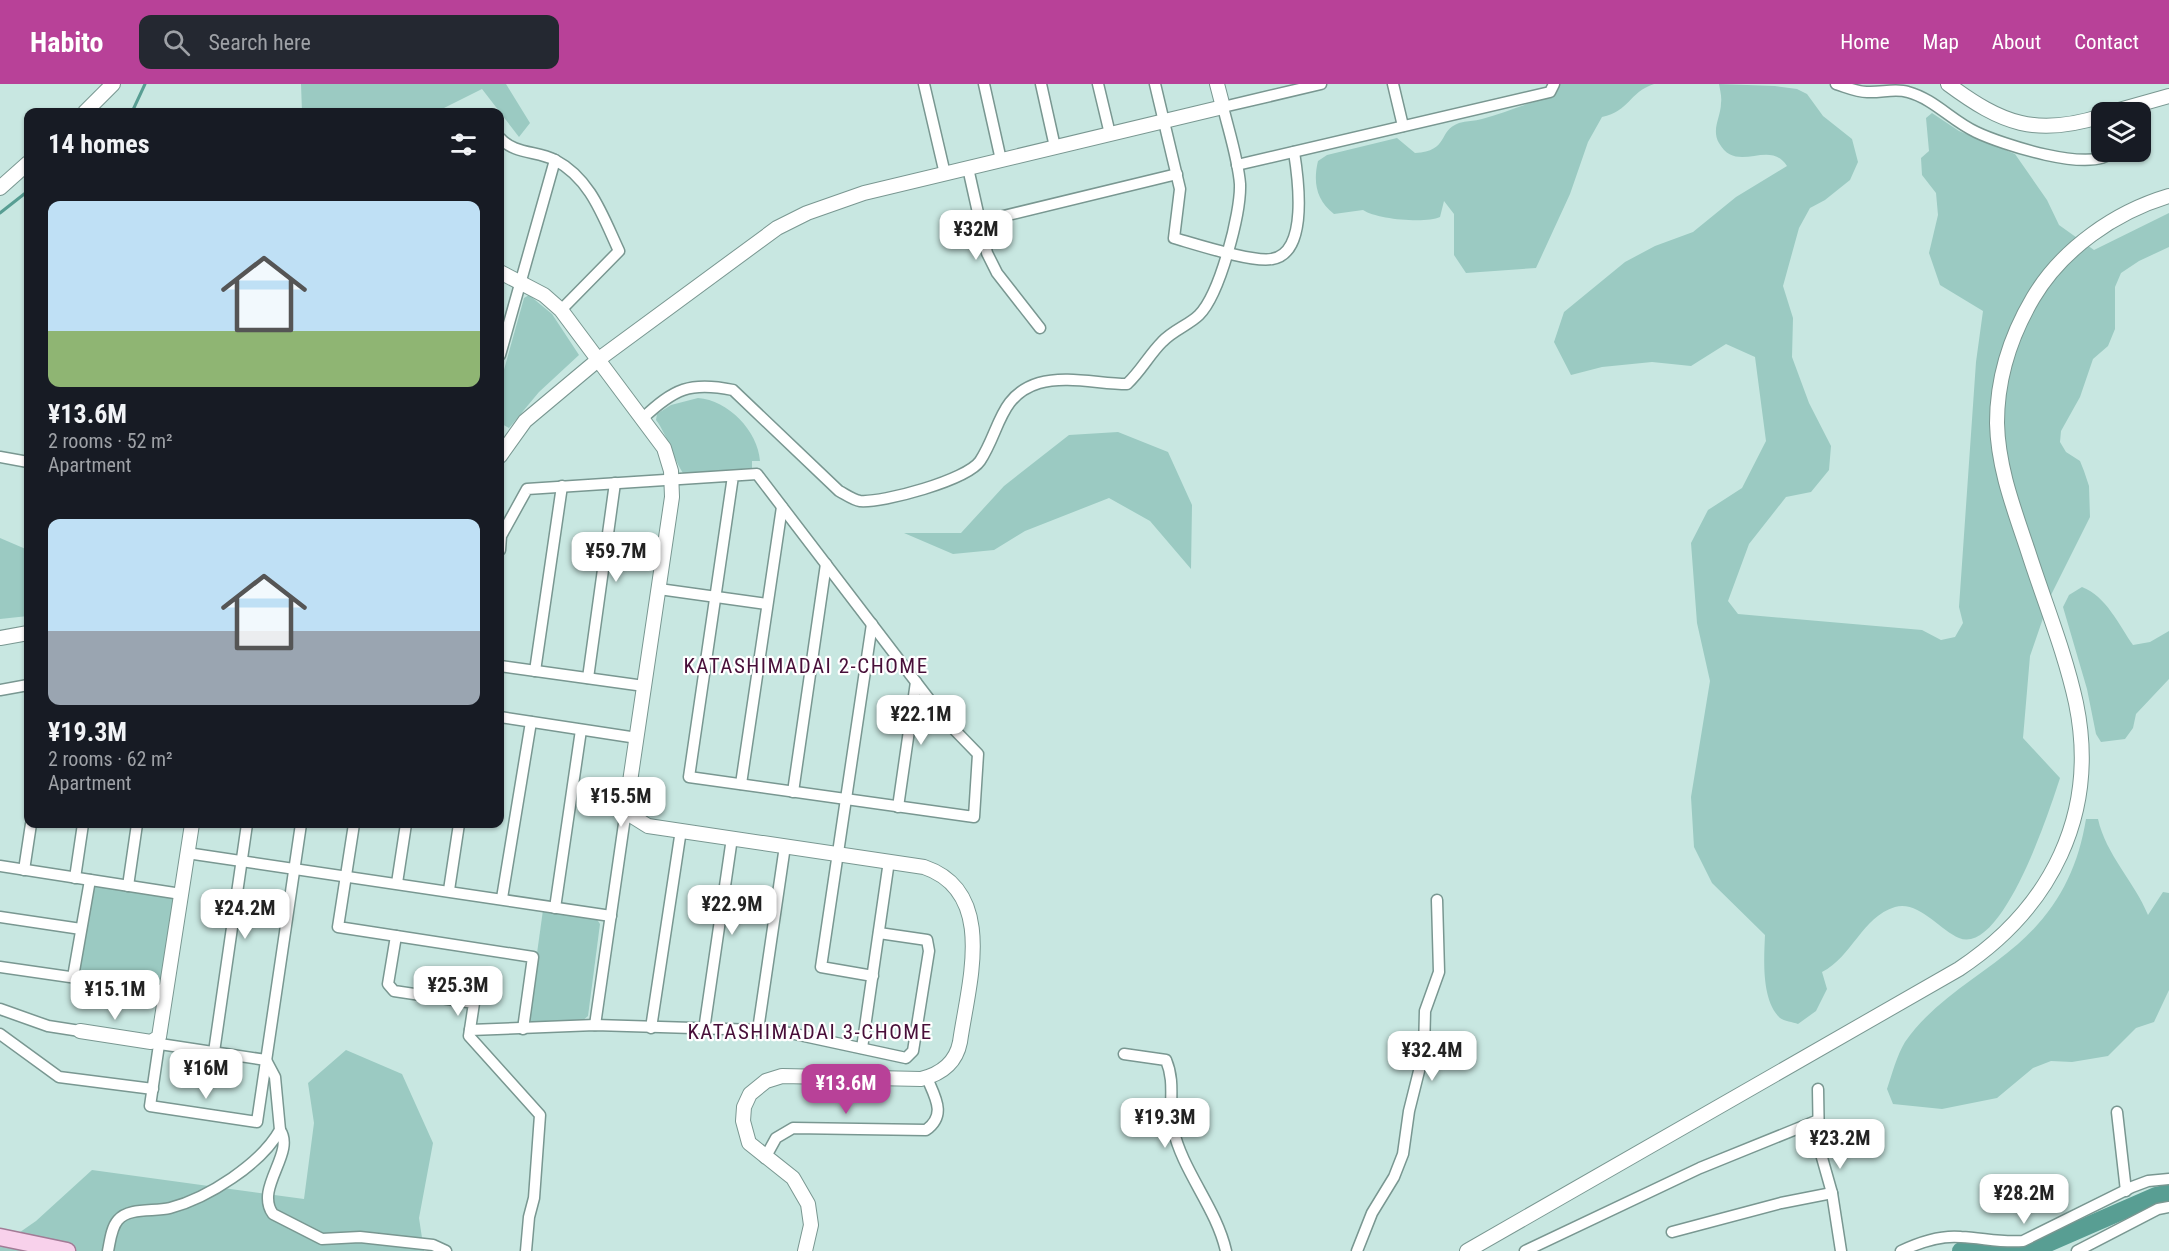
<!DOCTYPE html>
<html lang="en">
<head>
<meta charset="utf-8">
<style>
	body { margin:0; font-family:"Roboto Condensed",sans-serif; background:#242831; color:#f1f3f6; height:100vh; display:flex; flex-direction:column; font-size:22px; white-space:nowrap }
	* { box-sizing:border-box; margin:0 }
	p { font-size:20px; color:#9ea1a6 }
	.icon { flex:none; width:33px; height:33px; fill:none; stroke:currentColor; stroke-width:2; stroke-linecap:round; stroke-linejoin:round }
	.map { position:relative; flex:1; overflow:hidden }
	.panel { position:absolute; left:24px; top:24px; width:480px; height:720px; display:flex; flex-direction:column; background:#171b24; border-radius:12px; box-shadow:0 2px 4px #0004 }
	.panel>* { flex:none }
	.fabs { position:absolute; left:2091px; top:18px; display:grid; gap:12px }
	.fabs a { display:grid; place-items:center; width:60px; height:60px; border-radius:12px; background:#171b24; box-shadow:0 2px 4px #0004; font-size:30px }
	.price { position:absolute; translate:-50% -51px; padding:0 14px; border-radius:12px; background:#fff; color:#222; font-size:20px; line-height:39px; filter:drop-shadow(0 2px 3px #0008) }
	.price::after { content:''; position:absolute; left:50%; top:36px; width:18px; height:14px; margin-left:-9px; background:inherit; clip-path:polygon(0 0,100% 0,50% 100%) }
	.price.current { background:#b84198; color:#fff }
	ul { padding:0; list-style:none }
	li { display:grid; align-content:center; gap:12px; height:318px; padding:0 24px }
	li span { display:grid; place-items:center; height:186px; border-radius:12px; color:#555 }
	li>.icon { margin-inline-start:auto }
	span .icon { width:108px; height:108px; fill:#fffc; stroke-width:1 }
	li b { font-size:26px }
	h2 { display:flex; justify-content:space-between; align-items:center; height:72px; padding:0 24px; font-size:26px }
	header { display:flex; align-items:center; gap:36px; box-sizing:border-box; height:84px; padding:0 30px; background:#b84198; color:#fff }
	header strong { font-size:28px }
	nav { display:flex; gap:33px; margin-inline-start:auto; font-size:21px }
	.search { width:420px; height:54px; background:#242831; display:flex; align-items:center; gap:15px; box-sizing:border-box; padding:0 21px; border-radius:12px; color:#9ea1a6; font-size:22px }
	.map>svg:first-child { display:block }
	.green { fill:#9bcac2 }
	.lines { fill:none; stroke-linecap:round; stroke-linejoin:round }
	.stream { stroke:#589e93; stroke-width:3 }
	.river { stroke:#589e93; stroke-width:18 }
	.minor-casing { stroke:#799791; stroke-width:13 }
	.tertiary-casing { stroke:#799791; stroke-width:16 }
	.primary-casing { stroke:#a27b96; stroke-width:19 }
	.minor { stroke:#fff; stroke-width:10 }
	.tertiary { stroke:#fff; stroke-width:14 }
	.primary { stroke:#f8d1eb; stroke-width:16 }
	.labels { text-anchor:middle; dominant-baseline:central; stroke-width:4.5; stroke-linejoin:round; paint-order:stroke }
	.neighbourhood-label { font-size:21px; letter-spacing:1.5px; fill:#480f39; stroke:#fff }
</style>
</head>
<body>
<header>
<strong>Habito</strong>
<div class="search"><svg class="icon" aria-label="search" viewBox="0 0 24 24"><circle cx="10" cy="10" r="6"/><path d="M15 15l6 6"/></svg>Search here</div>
<nav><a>Home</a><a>Map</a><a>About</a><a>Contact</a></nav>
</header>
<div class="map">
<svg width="2169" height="1167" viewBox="0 0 2169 1167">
	<rect width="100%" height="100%" fill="#c8e7e1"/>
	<g class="green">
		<path d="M301,0H506L530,39L519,53L482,5L436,28H302Z"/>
		<path d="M1558,0H1654C1628,9 1630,27 1602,33L1588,58L1570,110L1536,184L1466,189L1454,171V130L1444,117L1440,133C1425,140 1376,135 1363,126L1334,130C1316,116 1313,98 1318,77L1327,71L1397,54L1415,69C1450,67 1437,47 1459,39C1466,37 1475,37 1482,35C1505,29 1527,18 1551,14Z"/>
		<path d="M1719,0L1775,2L1797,5L1807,10L1823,32L1852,55L1858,78L1850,96L1825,116L1810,124L1799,144L1783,202L1793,234L1792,273L1809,319L1831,362L1829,386L1811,408L1786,413L1749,460L1728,517L1738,530L1922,546L1941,556L1955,553L1963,539L1959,523L1976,278L1983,227L1940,201L1929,169L1938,131L1936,109L1922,91L1921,74L1929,67L1926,34L1932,29L1959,47L2015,70L2047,116L2059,141L2094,166L2169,129V163L2139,177L2121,189L2115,203V245L2108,262L2093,275L2080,313L2061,347L2060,358L2066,368L2080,377L2084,387L2089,402L2090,433L2051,511L2030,572L2023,654L2060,694C2051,722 2003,872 1959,854C1940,846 1918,816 1895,823C1862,833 1852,873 1822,888L1827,905L1816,927L1798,940C1793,938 1784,937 1780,934C1761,916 1764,875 1765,851L1712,799L1694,763L1691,713L1710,597L1697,539L1691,459L1708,426L1742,404L1766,357L1755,273L1726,260L1691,282L1652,278L1602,283L1571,291L1554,258L1564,228L1625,178L1655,162L1693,148L1736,113L1787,82C1769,54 1737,91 1719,59C1711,45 1721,33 1721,19C1722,13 1720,6 1719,0Z"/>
		<path d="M529,211L552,230L579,271L539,308L509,344L500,339V300L524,214Z"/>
		<path d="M698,314C728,316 758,347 760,377H752V386L685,391C677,384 667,350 656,336L657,330L671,321Z"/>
		<path d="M1118,348L1168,368L1192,421L1191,485L1150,437L1109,414L1025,447L994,466L953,470L904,449H961L1004,402L1069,351Z"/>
		<path d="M0,454L28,466V532L0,535Z"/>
		<path d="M2082,503C2106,512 2119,541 2133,561L2150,558L2169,547V595L2136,630L2133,644L2125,655L2101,658L2096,650L2087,605L2063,523L2069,511Z"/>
		<path d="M2086,735H2098C2106,771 2134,797 2148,831L2163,808L2169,809V906L2154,938L2136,944L2108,972L2072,978L2051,977L2033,984L1997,1014L1942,1025L1893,1020L1887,1005C1892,990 1897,971 1905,958C1935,915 1980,893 2018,860C2057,826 2078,785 2086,735Z"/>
		<path d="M93,801L171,813L174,818L162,899L158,902L83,891L79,885Z"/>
		<path d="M543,826L596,834L600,840L588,932L582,937L533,940L528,934Z"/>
		<path d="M346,966L402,990L433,1059L419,1134L424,1167H0V1162L36,1137L92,1086L304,1115L314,1039L308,999Z"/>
	</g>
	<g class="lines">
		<g class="stream">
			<path d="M132,28L145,0"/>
			<path d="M0,129L28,107"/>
		</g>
		<path class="river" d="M1961,1167L2032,1166L2156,1112L2169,1109"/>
		<defs>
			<g id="minor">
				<path d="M924,0L945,90"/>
				<path d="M984,0L1001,76"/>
				<path d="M1041,0L1055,63"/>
				<path d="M1098,0L1110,50"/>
				<path d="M1155,0L1180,105L1174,154C1195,160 1253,179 1272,175C1309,169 1298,93 1294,68"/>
				<path d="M1393,0L1403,42"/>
				<path d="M1836,0C1846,3 1857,8 1867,8C1881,9 1895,4 1908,8C1934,15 1952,37 1976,48C2001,60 2092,90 2112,68"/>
				<path d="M500,54C514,70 537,67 555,76C591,95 603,133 619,167L561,226"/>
				<path d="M1237,81L1550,8L1554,0"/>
				<path d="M968,84L987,169L997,189L1040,244"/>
				<path d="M979,138L1177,90"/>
				<path d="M500,271L555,76"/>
				<path d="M643,334C674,305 690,297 733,306L839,407C845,410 853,416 860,417C883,419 967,396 980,377C1000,347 999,311 1039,299C1066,291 1100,300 1127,300C1141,287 1149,271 1162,258C1173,246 1189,241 1199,231C1220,210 1241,129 1240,100C1238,75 1229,48 1223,23L1321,0"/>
				<path d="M0,373L28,378"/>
				<path d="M500,466L501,452L527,405L757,390L945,636L978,670L974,733L689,693L733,392"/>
				<path d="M659,505L767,520"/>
				<path d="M872,540L821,883L873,892"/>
				<path d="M500,582L644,602"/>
				<path d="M535,587L562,402"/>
				<path d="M588,594L615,399"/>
				<path d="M0,606L28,601"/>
				<path d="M500,633L637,654"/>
				<path d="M741,700L782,423"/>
				<path d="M793,708L826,480"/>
				<path d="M898,723L916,598"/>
				<path d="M354,740L338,843L533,873L523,945"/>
				<path d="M187,769L611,832"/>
				<path d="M0,782L181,810"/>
				<path d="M24,786L31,740"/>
				<path d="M75,794L83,740"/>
				<path d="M397,799L406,740"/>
				<path d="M128,802L137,740"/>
				<path d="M449,806L459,740"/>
				<path d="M502,814L531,638"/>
				<path d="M555,824L581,646"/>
				<path d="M0,833L81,845"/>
				<path d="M396,852L388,900L394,907L474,919L469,952L540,1031L534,1114L529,1133L526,1167"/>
				<path d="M0,883L167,907"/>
				<path d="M73,893L90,796"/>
				<path d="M0,925L48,942L80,947"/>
				<path d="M595,941L627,719"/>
				<path d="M651,944L681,746"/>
				<path d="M470,946L595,941L758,946L790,949L906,974L913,967L929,867L927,856L879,849"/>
				<path d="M704,946L732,754"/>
				<path d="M758,946L785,762"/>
				<path d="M161,947L150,1022L257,1038L301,740"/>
				<path d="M0,950L59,993L153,1005"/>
				<path d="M862,964L889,777"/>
				<path d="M214,968L247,740"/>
				<path d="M1124,970L1166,976C1176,1000 1168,1019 1173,1044C1182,1087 1216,1123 1226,1167"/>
				<path d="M1818,1005L1819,1063L1832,1109L1841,1167"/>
				<path d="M2117,1028L2126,1107"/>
				<path d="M280,1046C296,1069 254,1104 273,1130L322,1155L360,1153L433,1161L446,1167"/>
				<path d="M765,1074L776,1054L793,1044L926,1046C947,1031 935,1013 927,994"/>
				<path d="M1672,1148L1781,1119L1832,1109"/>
				<path d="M108,1167C110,1158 111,1144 118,1136C129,1123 154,1128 170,1124C208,1114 261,1080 280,1046L275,993L266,976L160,960"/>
				<path d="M1357,1167L1372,1129L1394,1093L1403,1070L1409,1027L1424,967L1425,927L1439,888L1437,816"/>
				<path d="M1525,1167L1700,1084L1816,1037"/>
				<path d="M1901,1167C1920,1158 1941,1151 1961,1153C1983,1154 2001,1159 2023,1157L2132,1103L2148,1097L2169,1095"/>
				<path d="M2077,1167L2158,1125L2169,1123"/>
			</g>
			<g id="tertiary">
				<path d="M1948,0C2002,40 2036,53 2102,32"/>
				<path d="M85,28L113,0"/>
				<path d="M2112,28L2169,12"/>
				<path d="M0,104L28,79"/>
				<path d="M500,188L544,211L561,226L664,364L671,387L672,413L627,718L632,732L648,742L924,783C998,808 968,901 960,958C956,979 941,990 921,995L782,992L766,997L750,1010L744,1023L743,1037L749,1059L793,1094L808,1120L811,1141L805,1167"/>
				<path d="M500,372L525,337L599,275L777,144L807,129L864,109L1223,23L1217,0"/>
				<path d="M0,554L28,549"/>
				<path d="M80,947L151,958L159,953L192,740"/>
				<path d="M1467,1167L1959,885C2051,824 2099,730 2076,619C2065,568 2044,517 2028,467C2014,425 1998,384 1997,339C1997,294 2010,253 2033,214C2062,165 2115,128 2169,112"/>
			</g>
			<path id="primary" d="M0,1153L67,1167"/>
		</defs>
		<use href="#minor" class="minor-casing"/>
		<use href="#tertiary" class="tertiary-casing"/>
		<use href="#primary" class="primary-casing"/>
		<use href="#minor" class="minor"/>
		<use href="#tertiary" class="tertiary"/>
		<use href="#primary" class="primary"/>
	</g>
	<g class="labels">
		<g class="neighbourhood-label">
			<text x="806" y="582">KATASHIMADAI 2-CHOME</text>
			<text x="810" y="948">KATASHIMADAI 3-CHOME</text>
		</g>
	</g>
</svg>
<div class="fabs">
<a><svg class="icon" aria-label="layers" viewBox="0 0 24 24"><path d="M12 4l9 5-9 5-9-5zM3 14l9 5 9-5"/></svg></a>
</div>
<b class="price" style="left:976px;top:177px">¥32M</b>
<b class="price" style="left:616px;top:499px">¥59.7M</b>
<b class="price" style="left:921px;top:662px">¥22.1M</b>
<b class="price" style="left:621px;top:744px">¥15.5M</b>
<b class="price" style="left:732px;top:852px">¥22.9M</b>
<b class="price" style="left:245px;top:856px">¥24.2M</b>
<b class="price" style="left:458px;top:933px">¥25.3M</b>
<b class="price" style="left:115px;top:937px">¥15.1M</b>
<b class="price" style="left:1432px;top:998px">¥32.4M</b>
<b class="price" style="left:206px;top:1016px">¥16M</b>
<b class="price current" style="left:846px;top:1031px">¥13.6M</b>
<b class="price" style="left:1165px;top:1065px">¥19.3M</b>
<b class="price" style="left:1840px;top:1086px">¥23.2M</b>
<b class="price" style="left:2024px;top:1141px">¥28.2M</b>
<section class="panel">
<h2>14 homes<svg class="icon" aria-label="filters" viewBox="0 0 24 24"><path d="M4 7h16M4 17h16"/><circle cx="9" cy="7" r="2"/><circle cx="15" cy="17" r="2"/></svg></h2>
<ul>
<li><span style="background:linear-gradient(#bfe0f5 70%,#8fb573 0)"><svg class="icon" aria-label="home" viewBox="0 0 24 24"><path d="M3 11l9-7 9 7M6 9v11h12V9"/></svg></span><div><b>¥13.6M</b><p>2 rooms · 52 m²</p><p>Apartment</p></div></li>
<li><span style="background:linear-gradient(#bfe0f5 60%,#9aa5b1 0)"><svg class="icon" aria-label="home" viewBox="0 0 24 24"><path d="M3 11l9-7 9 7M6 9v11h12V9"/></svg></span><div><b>¥19.3M</b><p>2 rooms · 62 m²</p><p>Apartment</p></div></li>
</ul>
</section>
</div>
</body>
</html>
